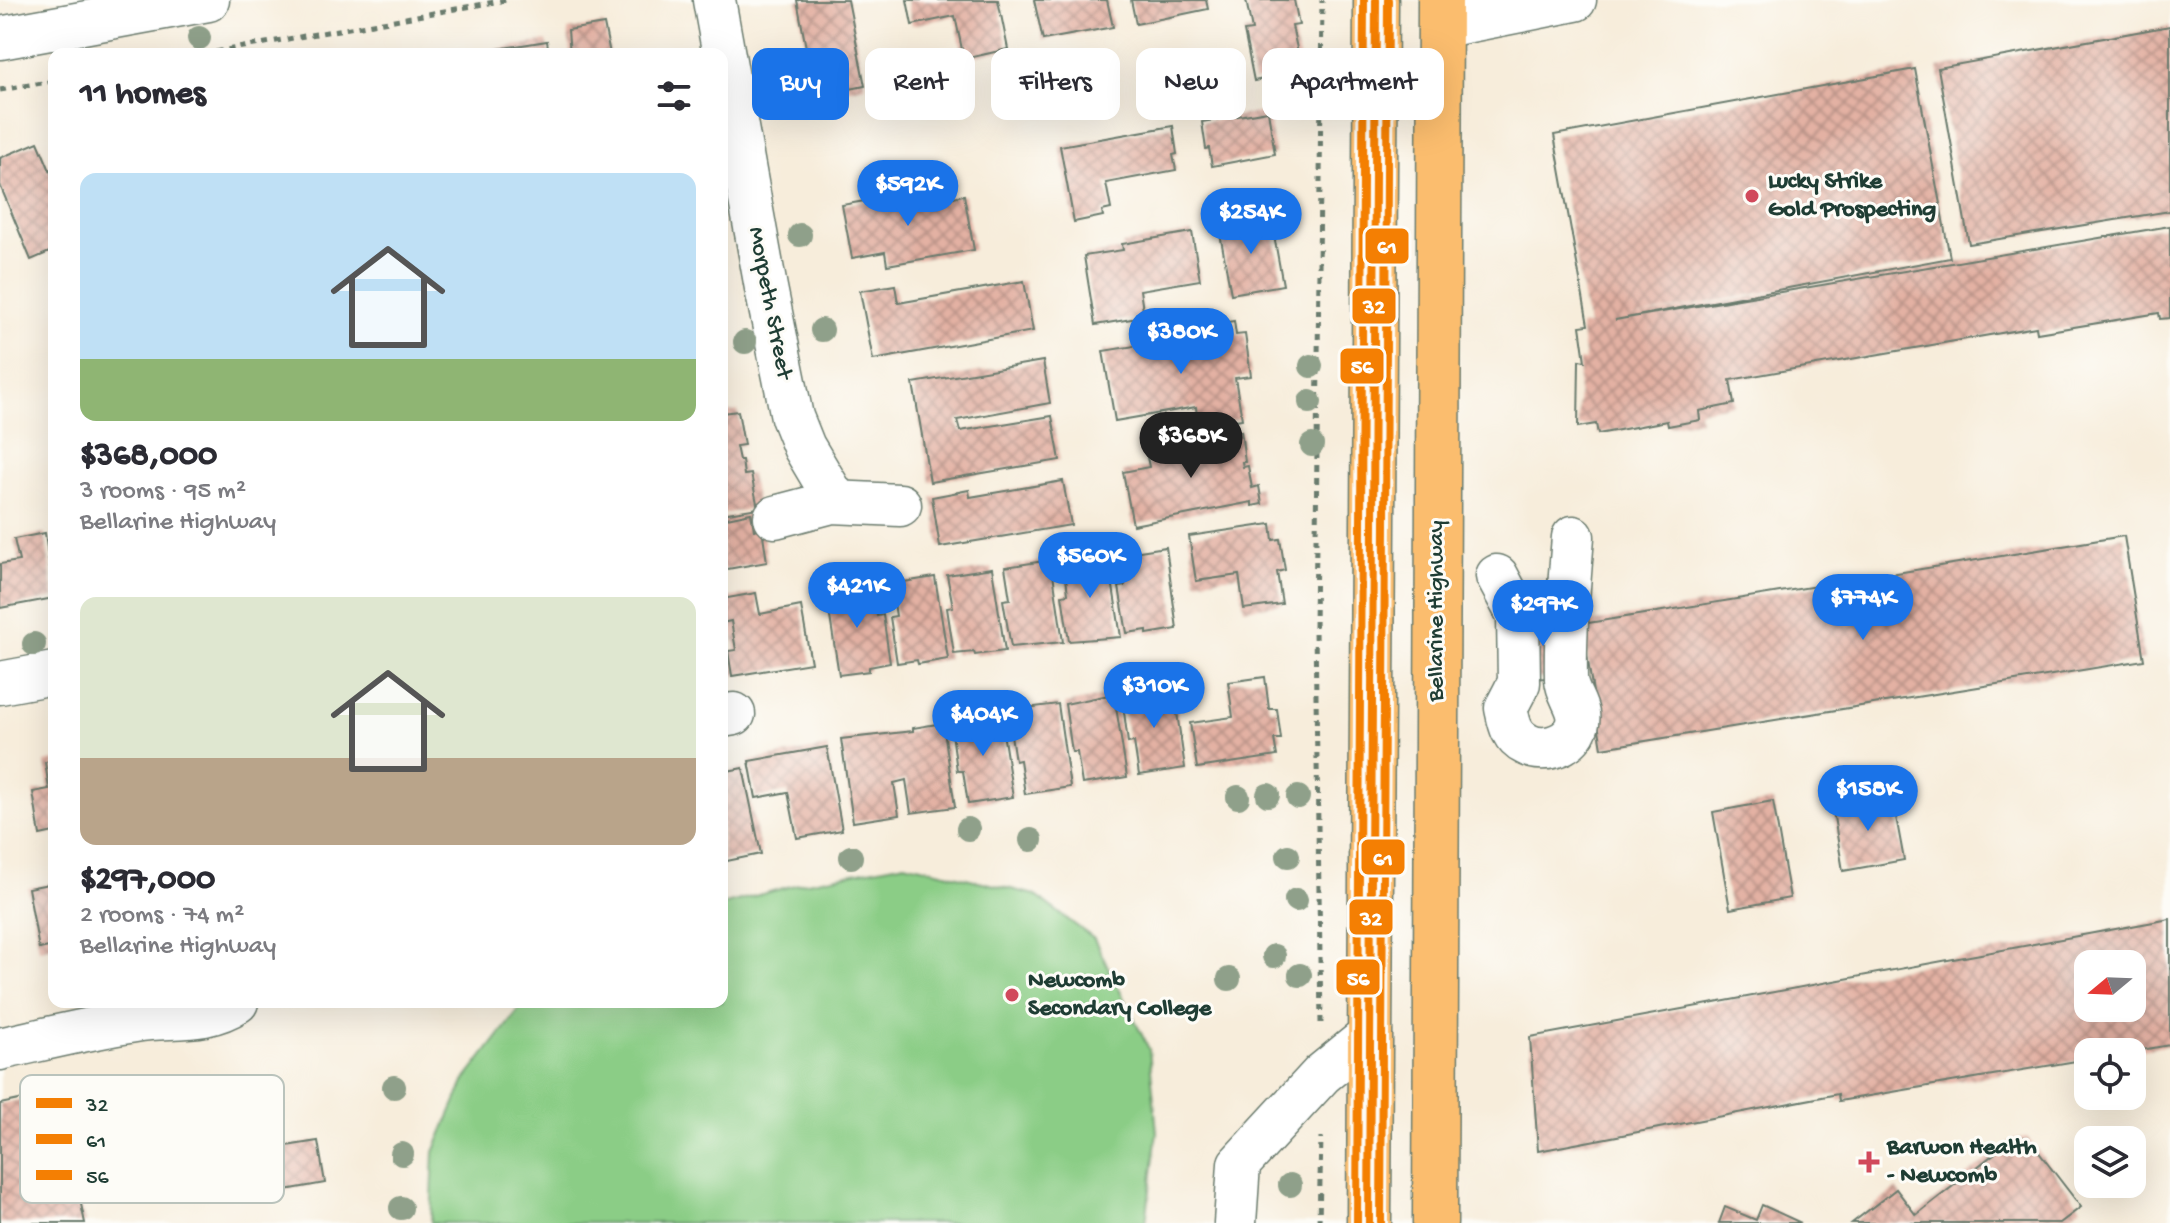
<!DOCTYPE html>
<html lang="en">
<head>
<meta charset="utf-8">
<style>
	body { margin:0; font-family:"Gochi Hand",sans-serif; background:#f2f2f3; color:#2b2b33; height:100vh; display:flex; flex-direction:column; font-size:30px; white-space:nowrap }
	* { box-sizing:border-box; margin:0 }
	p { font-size:26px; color:#7c7c81 }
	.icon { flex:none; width:44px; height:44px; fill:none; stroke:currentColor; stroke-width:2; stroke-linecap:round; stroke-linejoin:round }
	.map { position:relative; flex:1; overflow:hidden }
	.drawer { position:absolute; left:48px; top:48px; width:680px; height:960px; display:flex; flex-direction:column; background:#fff; border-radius:16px; box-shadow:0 8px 32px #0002 }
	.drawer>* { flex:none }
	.top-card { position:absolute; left:752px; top:48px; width:760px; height:72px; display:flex; gap:16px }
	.needle { width:52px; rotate:251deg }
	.controls { position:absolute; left:2074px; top:950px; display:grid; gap:16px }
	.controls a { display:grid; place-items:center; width:72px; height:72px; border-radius:16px; background:#fff; box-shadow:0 8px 32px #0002; font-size:40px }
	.price { position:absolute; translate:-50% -68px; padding:0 18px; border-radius:28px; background:#1a73e8; color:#fff; font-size:26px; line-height:52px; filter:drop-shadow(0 2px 4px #0008) }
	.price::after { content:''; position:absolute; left:50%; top:48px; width:24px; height:18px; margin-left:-12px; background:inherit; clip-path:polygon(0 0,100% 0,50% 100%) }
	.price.current { background:#222; color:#fff }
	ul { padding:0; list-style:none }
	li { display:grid; align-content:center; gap:16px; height:424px; padding:0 32px }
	li span { display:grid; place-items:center; height:248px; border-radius:16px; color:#555 }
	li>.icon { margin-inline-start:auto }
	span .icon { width:144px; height:144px; fill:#fffc; stroke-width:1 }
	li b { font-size:34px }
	h2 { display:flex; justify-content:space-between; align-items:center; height:96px; padding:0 32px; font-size:34px }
	.pill { padding:0 28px; border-radius:16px; background:#fff; box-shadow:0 8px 32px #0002; font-size:28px; line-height:72px }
	.pill.current { background:#1a73e8; color:#fff }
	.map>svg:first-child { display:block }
	.garden { fill:#8bcd86; stroke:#55855d; stroke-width:2 }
	.building { fill:url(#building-cross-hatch); fill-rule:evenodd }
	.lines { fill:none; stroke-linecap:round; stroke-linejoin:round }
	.minor-casing { stroke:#6b7b6e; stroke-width:45 }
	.highway-casing { stroke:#6b7b6e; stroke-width:47 }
	.path { stroke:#6b7b6e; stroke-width:5; stroke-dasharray:6 6; stroke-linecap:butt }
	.minor { stroke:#fff; stroke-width:42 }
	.highway { stroke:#fbbd6e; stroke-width:44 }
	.bus-1-casing { stroke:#fdfcf7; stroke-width:14 }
	.bus-2-casing { stroke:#fdfcf7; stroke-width:14 }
	.bus-3-casing { stroke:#fdfcf7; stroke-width:14 }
	.bus-1 { stroke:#f47f03; stroke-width:8 }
	.bus-2 { stroke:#f47f03; stroke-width:8 }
	.bus-3 { stroke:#f47f03; stroke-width:8 }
	.tree { fill:#8fa08a }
	.poi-dot { fill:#d1495b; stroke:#fdfcf7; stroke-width:3 }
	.labels { text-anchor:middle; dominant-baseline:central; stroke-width:6; stroke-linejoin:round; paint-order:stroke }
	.poi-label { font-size:24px; font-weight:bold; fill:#1f3d34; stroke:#fdfcf7; text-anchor:start }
	.street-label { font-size:24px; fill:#1f3d34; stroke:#fdfcf7 }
	.key { fill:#fdfcf7; stroke:#bac3bc; stroke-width:2 }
	.key-label { font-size:22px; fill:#1f3d34 }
	.line-badge { stroke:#fdfcf7; stroke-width:3 }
	.badge-label { font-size:22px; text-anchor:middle; font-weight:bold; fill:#fff }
</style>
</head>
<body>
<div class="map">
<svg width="2170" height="1223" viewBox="0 0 2170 1223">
	<defs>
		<pattern id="building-cross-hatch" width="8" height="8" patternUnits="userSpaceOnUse" patternTransform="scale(2)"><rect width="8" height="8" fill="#e3b1a3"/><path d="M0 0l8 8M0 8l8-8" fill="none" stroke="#b79186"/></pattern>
	</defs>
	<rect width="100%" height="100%" fill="#fdfcf7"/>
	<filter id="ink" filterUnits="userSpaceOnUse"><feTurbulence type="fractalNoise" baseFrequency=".0125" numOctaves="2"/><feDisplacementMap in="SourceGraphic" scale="16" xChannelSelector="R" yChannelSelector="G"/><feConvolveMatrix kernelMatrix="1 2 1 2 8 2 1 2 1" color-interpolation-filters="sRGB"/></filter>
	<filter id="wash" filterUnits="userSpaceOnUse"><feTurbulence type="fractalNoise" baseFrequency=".006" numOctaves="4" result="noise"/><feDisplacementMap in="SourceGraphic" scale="32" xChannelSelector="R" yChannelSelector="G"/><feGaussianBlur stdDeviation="1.8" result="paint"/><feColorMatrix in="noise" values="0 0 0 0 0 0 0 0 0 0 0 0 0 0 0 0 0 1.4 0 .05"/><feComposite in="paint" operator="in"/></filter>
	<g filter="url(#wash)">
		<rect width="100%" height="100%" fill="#f7eddb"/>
		<path class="garden" d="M905,863L1035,895L1094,939L1149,1049L1157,1132L1146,1223H431L434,1152L465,1080L520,1008L528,1002H722V905L802,883Z"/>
		<g id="blocks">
			<g class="building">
				<path d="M797,0H848L865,86L815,96Z"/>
				<path d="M907,0H998L1008,49L964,59L955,16L912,25Z"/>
				<path d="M1034,0H1107L1113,27L1043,40Z"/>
				<path d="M1131,0H1206L1208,9L1136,24Z"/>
				<path d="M1246,0H1294L1299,25L1292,26L1302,71L1254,81L1244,31L1252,30Z"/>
				<path d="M604,24L610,54H570L568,30Z"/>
				<path d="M2170,26V211L1969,244L1938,68Z"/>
				<path d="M547,41L549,54H478V52Z"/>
				<path d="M1915,69L1950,258L1615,320L2170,226V318L2160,319L2159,313L2037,333L2036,327L1730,380L1734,404L1699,411L1700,420L1668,426L1667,421L1598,434L1596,424L1578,427L1579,360L1585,361L1580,326L1588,325L1554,135Z"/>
				<path d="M1268,111L1275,154L1212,166L1209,148L1206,149L1202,122Z"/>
				<path d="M1173,126L1177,154L1173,155L1176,170L1106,183L1111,209L1102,211L1103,216L1074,222L1060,146Z"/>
				<path d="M38,142L54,180V250L31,260L0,185V158Z"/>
				<path d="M904,194L906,206L964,195L974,250L887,265L885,252L852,258L842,205Z"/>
				<path d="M1271,219L1283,285L1231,294L1219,228Z"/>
				<path d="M1192,232L1200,280L1140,290L1144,317L1095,325L1084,256L1123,250L1122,244Z"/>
				<path d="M1024,281L1033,331L873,360L860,291L895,285L898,303Z"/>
				<path d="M1234,321L1236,335L1245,334L1251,376L1235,378L1242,419L1198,426L1196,407L1115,421L1103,351L1198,336L1197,327Z"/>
				<path d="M1043,361L1050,403L957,420L960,431L1052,416L1060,460L930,482L913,383Z"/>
				<path d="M738,411L744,445L736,446L739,460H742L744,475L751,474L758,508L722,514V413Z"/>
				<path d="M1241,431L1245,462H1242L1243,467L1248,466L1252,488L1259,486L1262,504L1252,506V502L1133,525L1123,472L1149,467L1146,452L1193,443L1192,439Z"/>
				<path d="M1063,481L1071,525L940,547L932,497L969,490L970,497Z"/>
				<path d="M751,513L754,530L762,528L767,562L722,570V519Z"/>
				<path d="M1271,524L1273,540L1280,539L1285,570L1277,572L1282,604L1244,609L1239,575L1196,581L1189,536Z"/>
				<path d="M45,533L54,598L0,608V564L19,561L14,539Z"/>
				<path d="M2124,536L2144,660L1602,748L1582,624Z"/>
				<path d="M1166,547L1177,629L1147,634V630L1127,633L1119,587L1125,586L1120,554Z"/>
				<path d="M1108,555L1121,637L1069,641L1062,595L1068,594L1064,562Z"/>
				<path d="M1051,560L1063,642L1011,647L1003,600L1010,599L1005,567Z"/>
				<path d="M992,568L1005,651L975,655L974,652L954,654L947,608L953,607L947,575Z"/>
				<path d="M935,577L948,659L918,664L917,660L897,663L890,617L896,616L891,584Z"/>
				<path d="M872,585L877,616L883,615L890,663L869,667V671L839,675L826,591Z"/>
				<path d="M756,593L760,614L801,606L811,663L732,676L728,651L736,650L731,621L722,623V599Z"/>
				<path d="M1561,615V677L1520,680L1529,616Z"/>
				<path d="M1265,677L1269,709H1277L1281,739H1274L1277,756L1197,768L1190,723L1233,717L1228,682Z"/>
				<path d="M1173,685L1185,768L1139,775L1134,742L1128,743L1122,696L1141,693V690Z"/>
				<path d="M1114,694L1127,777L1082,784L1077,752H1072L1065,704Z"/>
				<path d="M1058,704L1070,787L1025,794L1020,760L1015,761L1008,715L1027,712L1026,708Z"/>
				<path d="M1000,713L1013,797L968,804L963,771H957L951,725L970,722L969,718Z"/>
				<path d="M943,723L955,807L911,813L906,780L894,783L899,815L853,822L841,739L913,731V728Z"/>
				<path d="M827,747L842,830L797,838L788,792L756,798L749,761Z"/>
				<path d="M54,760V832L40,835L33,792L49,789L45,762Z"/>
				<path d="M743,768L761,854L722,862V772Z"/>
				<path d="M1892,795L1904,860L1843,871L1832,805Z"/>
				<path d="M1773,801L1790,898L1730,909L1713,812Z"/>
				<path d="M54,883V946L39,949L28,888Z"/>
				<path d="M2170,919V1045L2130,1052H2088V1059L1839,1101L1838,1094L1538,1151L1530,1037ZM2088,964H2132V1008H2088Z"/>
				<path d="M89,1085L99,1132L67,1138L85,1223H0V1104Z"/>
				<path d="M2027,1137L2081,1207L2060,1223H1852L1896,1189L1916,1215L2013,1139Z"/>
				<path d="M318,1141L325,1183L274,1192L267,1149Z"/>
				<path d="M1762,1205L1801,1223H1719L1725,1207L1756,1220Z"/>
			</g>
		</g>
	</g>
	<g filter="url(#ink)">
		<use href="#blocks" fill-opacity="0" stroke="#6b7b6e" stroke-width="2"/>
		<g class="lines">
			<defs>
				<g id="minor">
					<path d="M714,0L766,288L792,417L804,447L836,501"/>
					<path d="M1440,27L1575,0"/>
					<path d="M0,38L208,0"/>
					<path d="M775,517L832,502L900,505"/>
					<path d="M1497,576L1518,615L1519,683L1506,708C1509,722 1511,737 1526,744C1542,753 1565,747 1575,731C1586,711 1567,698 1566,679C1565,631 1569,585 1573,537"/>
					<path d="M0,683L54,673"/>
					<path d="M722,716L734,714"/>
					<path d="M0,1049C45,1039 89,1028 135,1021C171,1015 205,1023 237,1002"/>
					<path d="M1235,1223L1239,1164L1322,1074L1370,1035"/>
				</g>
				<g id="highway">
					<path d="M1369,1223L1376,0"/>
					<path d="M1435,1223L1440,0"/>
				</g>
			</defs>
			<use href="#minor" class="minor-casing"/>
			<use href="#highway" class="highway-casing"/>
			<g class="path">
				<path d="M204,54L506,0"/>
				<path d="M0,90L54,81"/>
				<path d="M1321,1023L1315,630L1322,0"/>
				<path d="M1319,1223L1321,1137"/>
			</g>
			<use href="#minor" class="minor"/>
			<use href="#highway" class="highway"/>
			<defs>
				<path id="bus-1" d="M1369,1223L1376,0"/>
				<path id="bus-2" d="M1381,1223L1388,0"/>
				<path id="bus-3" d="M1357,1223L1364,0"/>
			</defs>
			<use href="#bus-1" class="bus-1-casing"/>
			<use href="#bus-2" class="bus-2-casing"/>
			<use href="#bus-3" class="bus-3-casing"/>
			<use href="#bus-1" class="bus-1"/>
			<use href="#bus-2" class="bus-2"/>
			<use href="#bus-3" class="bus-3"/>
		</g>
		<g class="tree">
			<circle cx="199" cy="38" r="12"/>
			<circle cx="800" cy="235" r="12"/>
			<circle cx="822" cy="330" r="12"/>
			<circle cx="745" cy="342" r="12"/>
			<circle cx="1311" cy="366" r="12"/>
			<circle cx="1310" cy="402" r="12"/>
			<circle cx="1312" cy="445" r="12"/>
			<circle cx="34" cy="644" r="12"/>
			<circle cx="1268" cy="795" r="12"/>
			<circle cx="1238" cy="797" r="12"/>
			<circle cx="1298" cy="797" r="12"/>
			<circle cx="968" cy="829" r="12"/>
			<circle cx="1031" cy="840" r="12"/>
			<circle cx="1288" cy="856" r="12"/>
			<circle cx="851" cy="857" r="12"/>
			<circle cx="1296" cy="900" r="12"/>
			<circle cx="1274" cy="956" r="12"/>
			<circle cx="1300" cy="975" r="12"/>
			<circle cx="1229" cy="979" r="12"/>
			<circle cx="394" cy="1087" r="12"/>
			<circle cx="402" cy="1154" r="12"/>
			<circle cx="1290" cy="1185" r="12"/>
			<circle cx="401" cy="1208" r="12"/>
		</g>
	</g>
	<g class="poi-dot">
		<circle cx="1752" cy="196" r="8"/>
		<circle cx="1012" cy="995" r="8"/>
		<path d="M1865 1150h8v8h8v8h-8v8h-8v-8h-8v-8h8z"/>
	</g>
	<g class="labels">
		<g class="poi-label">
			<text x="1768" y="182">Lucky Strike<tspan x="1768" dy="28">Gold Prospecting</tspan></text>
			<text x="1028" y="981">Newcomb<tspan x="1028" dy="28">Secondary College</tspan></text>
			<text x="1887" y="1148">Barwon Health<tspan x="1887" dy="28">- Newcomb</tspan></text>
		</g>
		<g class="street-label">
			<text transform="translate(769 303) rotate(79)">Morpeth Street</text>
			<text transform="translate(1437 611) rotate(-90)">Bellarine Highway</text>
		</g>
	</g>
	<rect x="20" y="1075" width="264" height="128" rx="12" class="key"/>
	<rect x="36" y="1098" width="36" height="10" fill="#f47f03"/>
	<rect x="36" y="1134" width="36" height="10" fill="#f47f03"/>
	<rect x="36" y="1170" width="36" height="10" fill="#f47f03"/>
	<g class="key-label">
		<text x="86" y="1111">32</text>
		<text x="86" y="1147">61</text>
		<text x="86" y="1183">56</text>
	</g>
	<g class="line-badge">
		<rect x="1364" y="227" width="46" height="38" rx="8" fill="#f47f03"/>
		<rect x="1351" y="287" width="46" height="38" rx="8" fill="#f47f03"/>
		<rect x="1339" y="347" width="46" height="38" rx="8" fill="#f47f03"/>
		<rect x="1360" y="838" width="46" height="38" rx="8" fill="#f47f03"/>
		<rect x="1348" y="898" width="46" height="38" rx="8" fill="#f47f03"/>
		<rect x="1335" y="958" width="46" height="38" rx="8" fill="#f47f03"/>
	</g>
	<g class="badge-label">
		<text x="1387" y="253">61</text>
		<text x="1374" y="313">32</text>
		<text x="1362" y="373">56</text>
		<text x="1383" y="865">61</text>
		<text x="1371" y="925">32</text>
		<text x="1358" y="985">56</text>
	</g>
</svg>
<div class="controls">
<a><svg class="needle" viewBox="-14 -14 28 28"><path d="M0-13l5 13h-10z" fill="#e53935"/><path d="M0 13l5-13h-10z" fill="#7c7c81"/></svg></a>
<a><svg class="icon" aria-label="locate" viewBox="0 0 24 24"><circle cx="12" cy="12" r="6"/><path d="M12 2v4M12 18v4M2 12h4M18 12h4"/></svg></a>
<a><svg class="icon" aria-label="layers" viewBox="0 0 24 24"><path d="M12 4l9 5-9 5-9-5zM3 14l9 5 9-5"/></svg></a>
</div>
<b class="price" style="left:908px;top:228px">$592K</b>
<b class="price" style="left:1251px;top:256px">$254K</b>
<b class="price" style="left:1181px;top:376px">$380K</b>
<b class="price current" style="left:1191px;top:480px">$368K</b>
<b class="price" style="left:1090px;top:600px">$560K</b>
<b class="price" style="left:857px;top:630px">$421K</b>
<b class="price" style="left:1863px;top:642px">$774K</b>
<b class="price" style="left:1543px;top:648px">$297K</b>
<b class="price" style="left:1154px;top:730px">$310K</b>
<b class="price" style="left:983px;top:758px">$404K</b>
<b class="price" style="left:1868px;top:833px">$158K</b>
<div class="top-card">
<a class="pill current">Buy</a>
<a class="pill">Rent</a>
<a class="pill">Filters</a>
<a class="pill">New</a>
<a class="pill">Apartment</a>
</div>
<section class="drawer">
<h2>11 homes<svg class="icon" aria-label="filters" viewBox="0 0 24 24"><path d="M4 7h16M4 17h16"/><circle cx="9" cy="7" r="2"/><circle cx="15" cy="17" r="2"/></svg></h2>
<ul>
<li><span style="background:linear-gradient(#bfe0f5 75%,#8fb573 0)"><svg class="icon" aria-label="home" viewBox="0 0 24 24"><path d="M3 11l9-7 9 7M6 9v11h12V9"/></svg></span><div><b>$368,000</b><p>3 rooms · 95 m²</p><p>Bellarine Highway</p></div></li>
<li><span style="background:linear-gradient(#dfe7d0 65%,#b9a48a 0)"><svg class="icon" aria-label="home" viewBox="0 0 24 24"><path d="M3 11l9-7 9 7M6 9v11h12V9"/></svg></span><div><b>$297,000</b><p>2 rooms · 74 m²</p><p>Bellarine Highway</p></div></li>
</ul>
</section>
</div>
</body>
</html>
